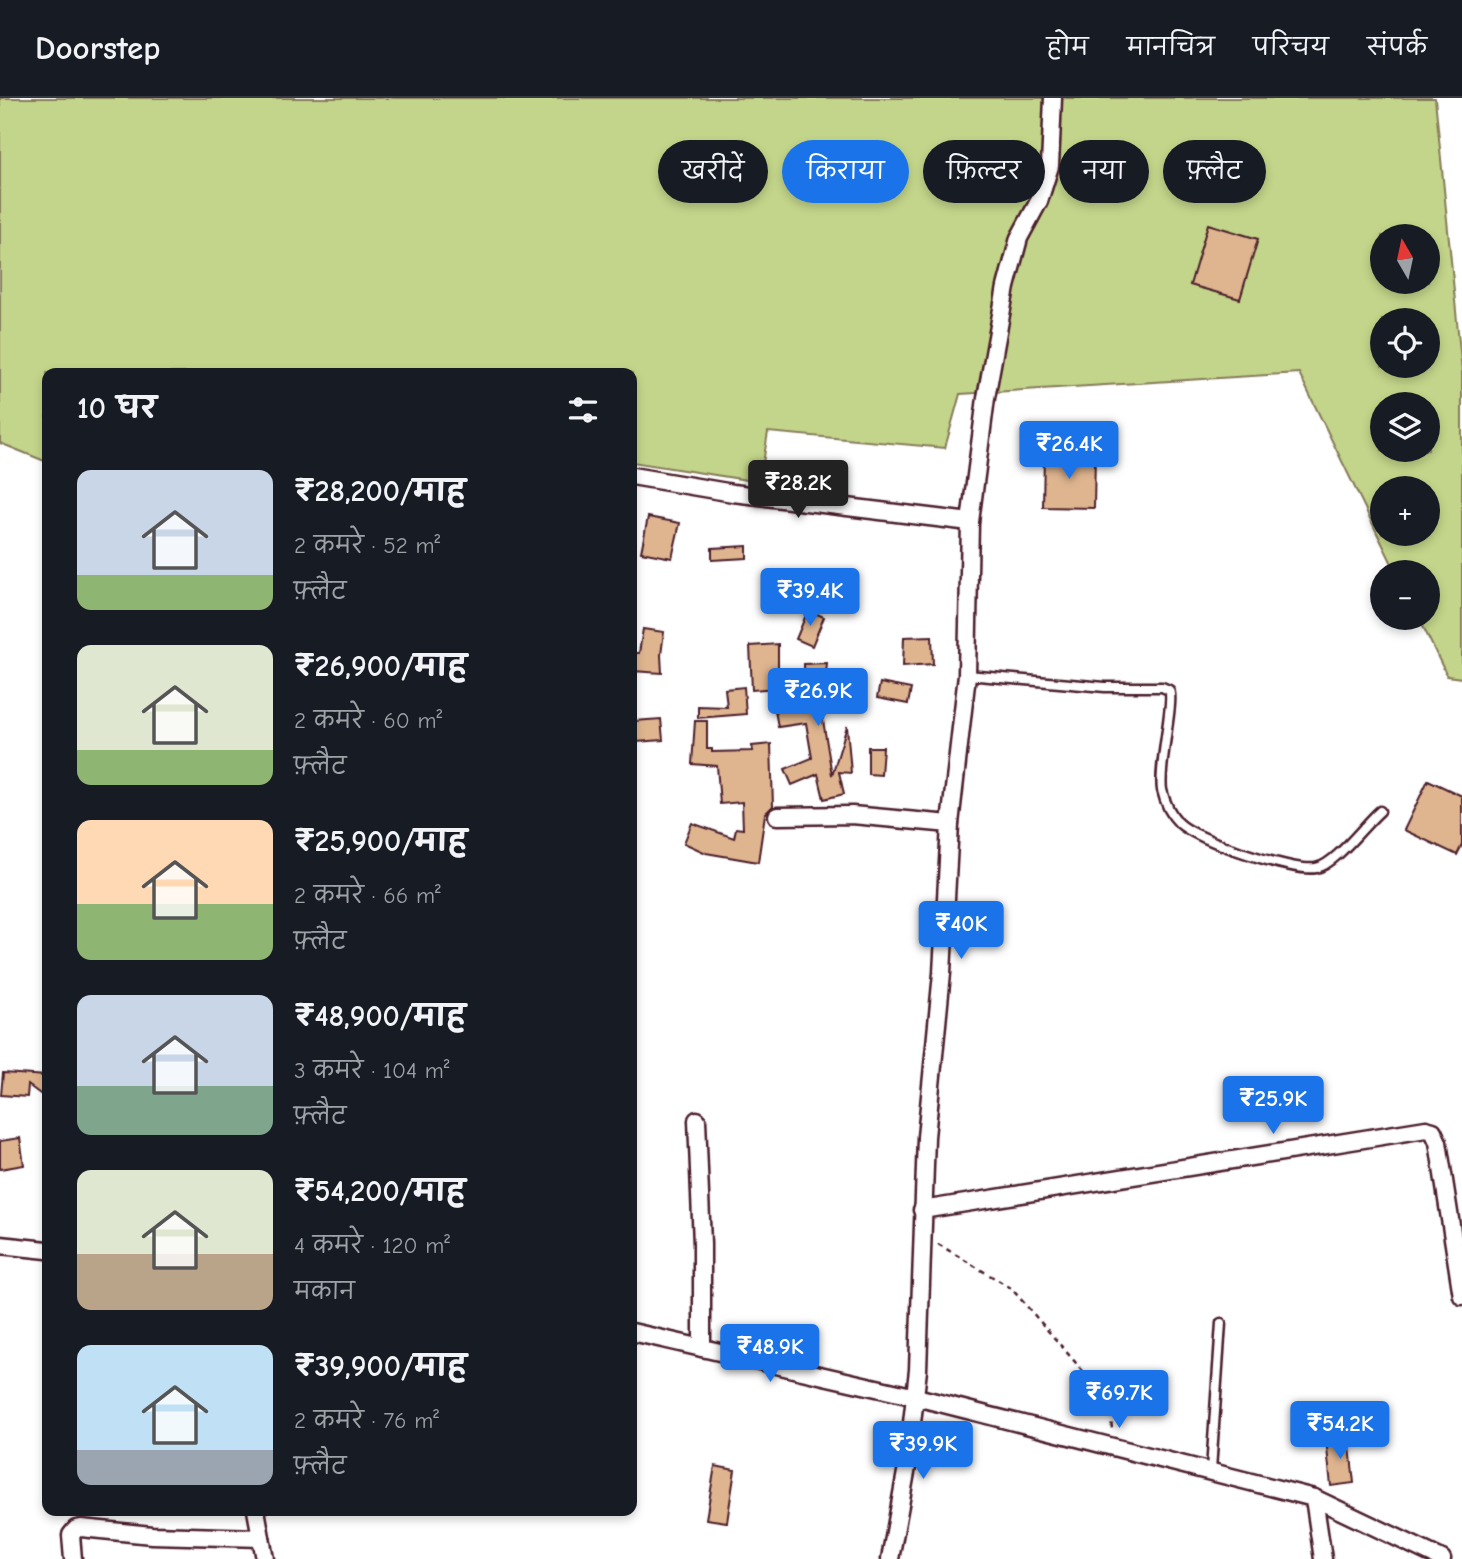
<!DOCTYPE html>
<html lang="hi">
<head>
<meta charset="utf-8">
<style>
	body { margin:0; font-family:"Comic Neue","Playpen Sans Deva",sans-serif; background:#242831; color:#f1f3f6; height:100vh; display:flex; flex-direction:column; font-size:26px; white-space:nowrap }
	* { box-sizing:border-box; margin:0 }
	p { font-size:23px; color:#9ea1a6 }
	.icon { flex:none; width:38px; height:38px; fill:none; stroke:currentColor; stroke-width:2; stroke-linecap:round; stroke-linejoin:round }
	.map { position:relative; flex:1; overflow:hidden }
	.drawer { position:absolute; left:42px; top:270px; width:595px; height:1148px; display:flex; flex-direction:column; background:#171b24; border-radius:14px; box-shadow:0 4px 10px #0003 }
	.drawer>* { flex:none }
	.guide { position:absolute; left:658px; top:42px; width:665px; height:63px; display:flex; gap:14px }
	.needle { width:46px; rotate:351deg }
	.tools { position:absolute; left:1370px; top:126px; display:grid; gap:14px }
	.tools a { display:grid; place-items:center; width:70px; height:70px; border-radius:50%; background:#171b24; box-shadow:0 4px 10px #0003; font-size:35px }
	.price { position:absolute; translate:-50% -60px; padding:0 16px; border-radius:7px; background:#1a73e8; color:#fff; font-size:23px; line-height:46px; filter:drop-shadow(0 2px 4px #0008) }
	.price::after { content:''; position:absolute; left:50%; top:42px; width:21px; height:16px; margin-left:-10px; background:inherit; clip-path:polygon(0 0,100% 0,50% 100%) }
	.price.active { background:#222; color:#fff }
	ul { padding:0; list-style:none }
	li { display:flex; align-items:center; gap:21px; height:175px; padding:0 35px }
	li span { display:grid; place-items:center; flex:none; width:196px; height:140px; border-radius:14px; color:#555 }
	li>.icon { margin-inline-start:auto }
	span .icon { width:84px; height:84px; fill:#fffc; stroke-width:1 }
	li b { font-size:30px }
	h2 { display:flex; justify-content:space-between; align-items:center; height:84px; padding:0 35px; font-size:30px }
	.pill { padding:0 24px; border-radius:32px; background:#171b24; box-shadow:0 4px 10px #0003; font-size:24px; line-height:63px }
	.pill.active { background:#1a73e8; color:#fff }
	header { display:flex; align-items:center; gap:42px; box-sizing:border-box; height:98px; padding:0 35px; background:#171b24; border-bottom:2px solid #363941 }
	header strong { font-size:33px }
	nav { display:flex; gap:38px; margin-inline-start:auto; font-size:24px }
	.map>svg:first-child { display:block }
	.green { fill:#c3d58a; stroke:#867a5a; stroke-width:2; fill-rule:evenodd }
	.building { fill:#dfb590; stroke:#4a1f2b; stroke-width:2 }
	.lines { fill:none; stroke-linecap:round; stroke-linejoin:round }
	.service-casing { stroke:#4a1f2b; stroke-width:13 }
	.minor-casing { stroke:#4a1f2b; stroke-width:21 }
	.path { stroke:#4a1f2b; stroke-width:2.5; stroke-dasharray:5 5; stroke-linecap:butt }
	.service { stroke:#fff; stroke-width:8 }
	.minor { stroke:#fff; stroke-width:16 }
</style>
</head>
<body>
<header>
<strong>Doorstep</strong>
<nav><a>होम</a><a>मानचित्र</a><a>परिचय</a><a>संपर्क</a></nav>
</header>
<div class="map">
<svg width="1462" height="1461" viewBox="0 0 1462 1461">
	<rect width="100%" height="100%" fill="#fff"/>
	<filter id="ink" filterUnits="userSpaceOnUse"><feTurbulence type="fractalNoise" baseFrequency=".0143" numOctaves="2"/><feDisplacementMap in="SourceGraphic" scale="14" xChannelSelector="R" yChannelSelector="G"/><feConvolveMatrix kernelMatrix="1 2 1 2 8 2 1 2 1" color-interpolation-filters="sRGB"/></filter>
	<g filter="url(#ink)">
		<path class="green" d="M0,0H1435L1462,274V580L1447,578L1419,520H1428V474H1396L1299,275L960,296L945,350L768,334L760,384L632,364V275H47V364L0,345ZM1382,138H1428V184H1382ZM1382,222H1428V268H1382ZM1382,306H1428V352H1382ZM1382,390H1428V436H1382Z"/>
		<g class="building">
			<path d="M1208,126L1258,141L1240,201L1190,187Z"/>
			<path d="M1044,356H1095L1094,410L1043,409Z"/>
			<path d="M648,419L680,425L672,460L641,454Z"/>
			<path d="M747,448V460L712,462V450Z"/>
			<path d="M808,512L824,519L812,548L796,541Z"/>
			<path d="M643,531L664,534L661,557L662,575L632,573V555H639Z"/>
			<path d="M932,538L933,566L903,568L904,539Z"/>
			<path d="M778,546V590L752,592L750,548Z"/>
			<path d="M827,565L826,575L844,578L846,608L821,610L832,677L847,628L851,675L839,674L844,696L824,701L818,676L792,687L785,671L812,660L806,625L778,629L774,607L805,601L804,566Z"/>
			<path d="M880,585L911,591L908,606L877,600Z"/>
			<path d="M744,589L746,616L698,620V608L727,609L725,591Z"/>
			<path d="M661,621L663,642L636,644L634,623Z"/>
			<path d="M695,623H707V651H712V654L753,653L752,648L771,646L773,708L765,716L758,764L706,755L684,745L692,725L734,740L736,730L743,731L742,704L720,706L717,668L692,666Z"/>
			<path d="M868,649H883L881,677L868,676Z"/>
			<path d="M1428,682L1462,698V747L1457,757L1404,732Z"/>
			<path d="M3,975L47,978V1001L28,987L27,999L1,997Z"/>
			<path d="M20,1040L24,1067L0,1071V1043Z"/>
			<path d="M1349,1339L1354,1385L1331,1388L1326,1341Z"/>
			<path d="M715,1368L735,1372L727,1424L706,1421Z"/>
		</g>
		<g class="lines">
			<defs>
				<g id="service">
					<path d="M967,577L1105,589H1162L1169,592C1175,602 1158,668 1162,692C1165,705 1171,717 1179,725C1196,742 1293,774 1316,770C1335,767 1364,727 1380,713"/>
					<path d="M1211,1372L1221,1225"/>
				</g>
				<g id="minor">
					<path d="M632,378L733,395L970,424"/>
					<path d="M777,718L852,717L950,726"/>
					<path d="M697,1022L702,1146V1250"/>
					<path d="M922,1112L1426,1031L1433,1033L1438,1044L1462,1198"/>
					<path d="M0,1147L47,1152"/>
					<path d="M632,1234L916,1299L1314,1400L1442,1461"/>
					<path d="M1314,1400L1323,1461"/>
					<path d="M256,1412L265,1461"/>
					<path d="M73,1461L71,1437L76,1431L81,1430L152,1437L261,1440"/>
					<path d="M890,1461L907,1369L918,1272L926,1039L942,875L950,726L967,577L970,424L986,300L1006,189L1019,140L1039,103L1050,68L1053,0"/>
				</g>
			</defs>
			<use href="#service" class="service-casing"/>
			<use href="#minor" class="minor-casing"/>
			<path class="path" d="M938,1146L1011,1190L1082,1272L1109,1294L1112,1332"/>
			<use href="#service" class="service"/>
			<use href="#minor" class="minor"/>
		</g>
	</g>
</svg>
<div class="tools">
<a><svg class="needle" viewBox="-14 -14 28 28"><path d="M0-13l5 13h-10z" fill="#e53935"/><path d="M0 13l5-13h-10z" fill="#9ea1a6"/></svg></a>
<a><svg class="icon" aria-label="locate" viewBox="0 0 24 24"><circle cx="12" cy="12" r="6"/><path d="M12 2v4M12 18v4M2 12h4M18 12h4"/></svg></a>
<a><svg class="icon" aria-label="layers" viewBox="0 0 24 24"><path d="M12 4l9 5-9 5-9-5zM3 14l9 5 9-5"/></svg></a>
<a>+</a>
<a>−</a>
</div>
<b class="price" style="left:1069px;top:383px">₹26.4K</b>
<b class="price active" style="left:798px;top:422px">₹28.2K</b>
<b class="price" style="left:810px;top:530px">₹39.4K</b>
<b class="price" style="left:818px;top:630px">₹26.9K</b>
<b class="price" style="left:961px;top:863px">₹40K</b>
<b class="price" style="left:1273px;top:1038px">₹25.9K</b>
<b class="price" style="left:770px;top:1286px">₹48.9K</b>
<b class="price" style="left:1119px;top:1332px">₹69.7K</b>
<b class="price" style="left:1340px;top:1363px">₹54.2K</b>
<b class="price" style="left:923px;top:1383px">₹39.9K</b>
<div class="guide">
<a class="pill">खरीदें</a>
<a class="pill active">किराया</a>
<a class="pill">फ़िल्टर</a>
<a class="pill">नया</a>
<a class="pill">फ़्लैट</a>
</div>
<section class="drawer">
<h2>10 घर<svg class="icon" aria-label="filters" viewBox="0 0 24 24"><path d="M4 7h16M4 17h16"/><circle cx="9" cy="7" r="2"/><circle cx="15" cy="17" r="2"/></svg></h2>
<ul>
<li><span style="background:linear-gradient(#c9d6e8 75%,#8fb573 0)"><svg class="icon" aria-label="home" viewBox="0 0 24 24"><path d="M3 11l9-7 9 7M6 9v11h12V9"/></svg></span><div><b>₹28,200/माह</b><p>2 कमरे · 52 m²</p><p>फ़्लैट</p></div></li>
<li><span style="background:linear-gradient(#dfe7d0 75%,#8fb573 0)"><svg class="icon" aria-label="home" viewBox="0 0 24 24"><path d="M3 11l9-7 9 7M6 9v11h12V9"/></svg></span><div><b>₹26,900/माह</b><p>2 कमरे · 60 m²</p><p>फ़्लैट</p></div></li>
<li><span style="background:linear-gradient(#ffd9b3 60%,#8fb573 0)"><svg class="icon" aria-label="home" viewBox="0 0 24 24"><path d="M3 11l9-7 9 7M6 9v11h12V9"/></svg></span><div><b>₹25,900/माह</b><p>2 कमरे · 66 m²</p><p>फ़्लैट</p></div></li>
<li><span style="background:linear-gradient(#c9d6e8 65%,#7fa58c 0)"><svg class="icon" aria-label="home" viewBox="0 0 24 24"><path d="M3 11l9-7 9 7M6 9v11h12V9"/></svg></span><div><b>₹48,900/माह</b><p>3 कमरे · 104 m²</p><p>फ़्लैट</p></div></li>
<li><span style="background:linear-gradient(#dfe7d0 60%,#b9a48a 0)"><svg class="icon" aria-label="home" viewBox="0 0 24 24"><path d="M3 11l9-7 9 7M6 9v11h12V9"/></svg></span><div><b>₹54,200/माह</b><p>4 कमरे · 120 m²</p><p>मकान</p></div></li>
<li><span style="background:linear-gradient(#bfe0f5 75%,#9aa5b1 0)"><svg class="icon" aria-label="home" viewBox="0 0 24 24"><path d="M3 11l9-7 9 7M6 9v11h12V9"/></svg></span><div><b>₹39,900/माह</b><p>2 कमरे · 76 m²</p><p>फ़्लैट</p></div></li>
</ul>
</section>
</div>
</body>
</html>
